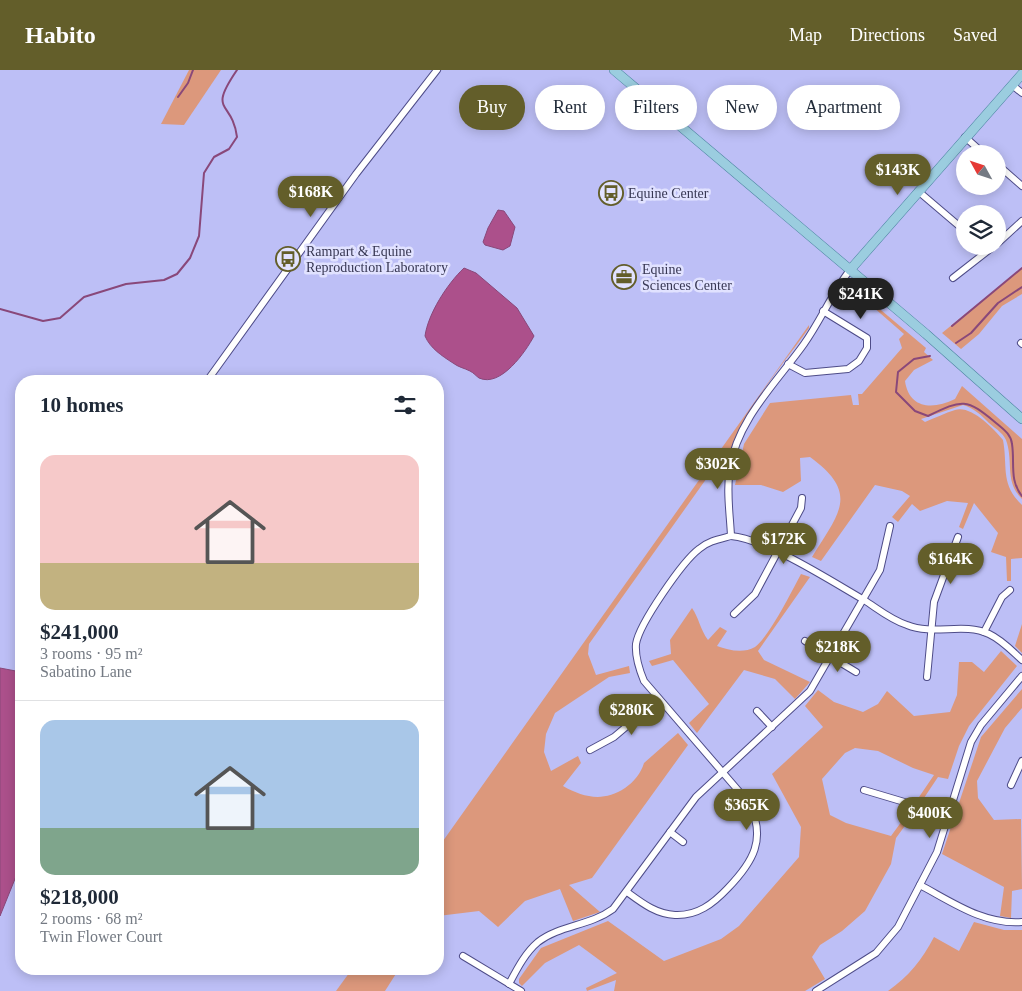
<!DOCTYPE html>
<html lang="en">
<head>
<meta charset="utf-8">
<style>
	body { margin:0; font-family:Georgia,serif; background:#f6f6f7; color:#1f2937; height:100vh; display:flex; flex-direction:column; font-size:19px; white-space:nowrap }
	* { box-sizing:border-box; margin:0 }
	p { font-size:16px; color:#747a83 }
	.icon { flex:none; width:28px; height:28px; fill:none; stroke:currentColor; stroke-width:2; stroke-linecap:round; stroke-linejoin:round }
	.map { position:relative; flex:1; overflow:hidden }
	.side { position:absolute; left:15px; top:305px; width:429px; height:600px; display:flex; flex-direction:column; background:#fff; border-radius:20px; box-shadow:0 2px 12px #0003 }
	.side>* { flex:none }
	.hud { position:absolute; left:459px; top:15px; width:475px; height:45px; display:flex; gap:10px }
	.needle { width:32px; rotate:310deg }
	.buttons { position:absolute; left:956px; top:75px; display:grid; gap:10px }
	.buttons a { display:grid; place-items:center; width:50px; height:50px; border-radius:50%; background:#fff; box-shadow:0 2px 12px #0003; font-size:25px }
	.price { position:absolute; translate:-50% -42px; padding:0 11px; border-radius:18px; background:#635e2a; color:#fff; font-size:16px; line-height:32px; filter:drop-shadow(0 1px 2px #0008) }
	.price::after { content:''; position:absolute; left:50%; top:30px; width:15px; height:11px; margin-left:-8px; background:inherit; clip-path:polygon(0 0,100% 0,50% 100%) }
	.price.current { background:#222; color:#fff }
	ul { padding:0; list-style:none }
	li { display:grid; align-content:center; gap:10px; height:265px; padding:0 25px }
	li+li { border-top:1px solid #e0e1e3 }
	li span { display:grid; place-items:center; height:155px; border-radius:15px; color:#555 }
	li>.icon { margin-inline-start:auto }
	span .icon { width:90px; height:90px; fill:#fffc; stroke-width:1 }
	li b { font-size:21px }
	h2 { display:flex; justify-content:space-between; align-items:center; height:60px; padding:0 25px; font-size:21px }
	.pill { padding:0 18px; border-radius:22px; background:#fff; box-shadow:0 2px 12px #0003; font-size:18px; line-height:45px }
	.pill.current { background:#635e2a; color:#fff }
	header { display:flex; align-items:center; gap:30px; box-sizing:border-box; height:70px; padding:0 25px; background:#635e2a; color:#fff }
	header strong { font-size:24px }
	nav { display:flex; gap:28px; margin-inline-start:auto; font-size:18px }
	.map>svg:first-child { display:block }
	.green { fill:#dc987c }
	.water { fill:#ac508b; stroke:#89487a }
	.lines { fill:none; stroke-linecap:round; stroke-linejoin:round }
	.stream { stroke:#89487a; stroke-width:2 }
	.minor-casing { stroke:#4e4c88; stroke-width:8 }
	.major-casing { stroke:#4c83a0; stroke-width:10 }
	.minor { stroke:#fff; stroke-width:6 }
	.major { stroke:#9bcddf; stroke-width:9 }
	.labels { text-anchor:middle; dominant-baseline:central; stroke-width:5; stroke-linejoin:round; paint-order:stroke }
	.poi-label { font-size:14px; fill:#373753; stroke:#e1e2ff; text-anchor:start }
</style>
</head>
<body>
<header>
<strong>Habito</strong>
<nav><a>Map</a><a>Directions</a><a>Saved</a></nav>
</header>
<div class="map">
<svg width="1022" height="921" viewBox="0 0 1022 921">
	<rect width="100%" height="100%" fill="#bdbff6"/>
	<g class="green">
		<path d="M189,0H221L184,55L161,54Z"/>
		<path d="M1022,198V224L1002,236L979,264L961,279L942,263Z"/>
		<path d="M850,214L926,278L924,282L933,290L914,300L905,311C909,339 933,340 955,329L962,316L1022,369V429C1005,412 1013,394 1007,373C1005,364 996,359 989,353C981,345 974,338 963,335L921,349L925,352C935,348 945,343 955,340C971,335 993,358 1003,370C1008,397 1000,414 1022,435V488L1011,489V511H1007L1006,487L991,482L998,463L974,433L963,459L959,457L968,433L947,431L920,441L912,434L898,452L892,447L910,426L902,421L875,415L821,491L812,487C838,444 861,424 810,387L800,388L801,411L783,422L761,415H735L744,374L770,333L851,325L853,335H859L858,324H862L902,278L899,269L904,264L849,216Z"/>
		<path d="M809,255V258C776,304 735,349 725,405H709L589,574L588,584L596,605L629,596L630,603L609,607L555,643L546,664L544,682L551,701L578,686L581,693L563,716C584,728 604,732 625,718C634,712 641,703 644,693L678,663L688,675L592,808L569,815L600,842L573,851L560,819L525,831L498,857L479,841L438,846V778Z"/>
		<path d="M801,504L810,507L758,581L764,590L810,612L795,629L775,609L744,600L697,663L689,653L709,634L673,590L652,596L649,591L671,584L670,570L692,538C699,548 700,559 708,570L720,557L727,561L717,576C728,580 743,584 755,577C769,567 792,521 801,504Z"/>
		<path d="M1022,554V583L1015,576Z"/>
		<path d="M1001,581L1017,596L969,656L959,676L948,709L938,707L922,731L917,730L934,705L913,698L878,681L855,678L845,683L822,709L830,745L846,753L891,766L910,740L915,742L896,768L891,794L865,841L842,861L820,875L812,887L825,909L805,921H614L616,910L587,921L586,918L617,903L579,875L545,893L522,916L519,913V909L541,878L608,851L664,891L721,869L739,856L799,787L801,757L772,704L823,657L805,636L818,620L834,632L863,642L878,634L887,621L914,646L950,642L957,625L959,592H972L984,602Z"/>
		<path d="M1022,619V638L1005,658L977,711L978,728L994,750L1021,749L1022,819L1012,821L1011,848L1000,846L1004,817L942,784L981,667Z"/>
		<path d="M974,852L1004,860H1022V921H888C909,906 922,890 934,867L959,881Z"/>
		<path d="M352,899H399L385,921H336Z"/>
	</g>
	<g class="water">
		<path d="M498,140L504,141L515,157L510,176L503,180L485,175L483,172L488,158Z"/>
		<path d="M464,198L476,203L517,238L534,266C526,281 501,318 479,308C476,306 474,303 470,301C464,298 458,297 453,293C442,286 430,278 425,266C428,244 447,214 464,198Z"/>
		<path d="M0,598L21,602V794L0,846Z"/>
	</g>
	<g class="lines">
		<g class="stream">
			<path d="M178,27L188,13L193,0"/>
			<path d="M0,239L43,251L60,248L84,227L126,214L164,210L177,204L190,188L199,166L204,103L214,87L229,79L237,67C232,29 207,44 237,0"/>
			<path d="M952,256L1022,198"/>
			<path d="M956,273L971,263L998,233L1022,217"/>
			<path d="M930,286L914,289L898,302L896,322L915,341L928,346C963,329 966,328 996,353C1003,359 1011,364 1012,374C1015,393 1009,410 1022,426"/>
		</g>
		<defs>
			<g id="minor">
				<path d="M1012,15L1022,23"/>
				<path d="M965,67L984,84"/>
				<path d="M998,95L1022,116"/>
				<path d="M918,121L965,161"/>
				<path d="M998,173L1022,151"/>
				<path d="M953,208L994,176"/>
				<path d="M1021,273L1022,274"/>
				<path d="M788,294L805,303L848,299L859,291L867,278V268L823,241"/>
				<path d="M207,311L356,104L437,0"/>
				<path d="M731,466C766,469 831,511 864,530C878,539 891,550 907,555C934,566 963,552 989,564C1002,570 1012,581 1022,590"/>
				<path d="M734,544L755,524L801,438L802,428"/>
				<path d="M984,562L1002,527L1010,520"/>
				<path d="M805,571L856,602"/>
				<path d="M927,607L934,532L958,467"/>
				<path d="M757,641L772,657"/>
				<path d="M590,680L614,667L659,629"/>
				<path d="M1011,715L1022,691"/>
				<path d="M864,720L948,745"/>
				<path d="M670,762L683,772"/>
				<path d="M920,815C952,832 984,855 1022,852"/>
				<path d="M627,822C642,833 656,844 675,845C697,846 713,834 728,818C753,792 767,769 749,733L644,611C639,599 635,586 636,574C639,554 683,491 699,479C708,471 720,469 731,466C730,444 726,420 730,398C737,350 777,312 804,274C821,250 832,223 850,200"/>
				<path d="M463,886L521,921"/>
				<path d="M509,914C517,899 525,883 538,872C560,855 590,856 613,839L696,727L810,621L880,500L890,456"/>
				<path d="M816,921L876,883L898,857L937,782L971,672L981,655L1022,606"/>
			</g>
			<g id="major">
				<path d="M614,0L926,264L1022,349"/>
				<path d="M850,200L1022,4"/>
			</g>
		</defs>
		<use href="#minor" class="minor-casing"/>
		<use href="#major" class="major-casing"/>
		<use href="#minor" class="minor"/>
		<use href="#major" class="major"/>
	</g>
	<defs>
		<symbol id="bus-ring" viewBox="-11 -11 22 22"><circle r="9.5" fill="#e1e2ff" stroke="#635e2a" stroke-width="1.5"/><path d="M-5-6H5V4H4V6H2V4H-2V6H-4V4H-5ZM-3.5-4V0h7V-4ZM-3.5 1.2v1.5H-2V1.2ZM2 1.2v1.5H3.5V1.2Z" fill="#635e2a"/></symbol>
		<symbol id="office-ring" viewBox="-11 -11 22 22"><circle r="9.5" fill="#e1e2ff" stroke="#635e2a" stroke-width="1.5"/><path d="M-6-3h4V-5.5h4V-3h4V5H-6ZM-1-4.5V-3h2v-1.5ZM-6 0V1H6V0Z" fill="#635e2a"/></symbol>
	</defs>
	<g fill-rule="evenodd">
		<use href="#bus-ring" x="597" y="109" width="28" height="28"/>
		<use href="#bus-ring" x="274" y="175" width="28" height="28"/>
		<use href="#office-ring" x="610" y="193" width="28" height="28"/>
	</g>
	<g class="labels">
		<g class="poi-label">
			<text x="628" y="123">Equine Center</text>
			<text x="306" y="181">Rampart &amp; Equine<tspan x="306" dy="16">Reproduction Laboratory</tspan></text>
			<text x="642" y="199">Equine<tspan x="642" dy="16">Sciences Center</tspan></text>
		</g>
	</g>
</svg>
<div class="buttons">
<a><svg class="needle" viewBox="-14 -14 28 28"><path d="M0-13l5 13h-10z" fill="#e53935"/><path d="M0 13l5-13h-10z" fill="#747a83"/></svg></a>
<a><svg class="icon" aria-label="layers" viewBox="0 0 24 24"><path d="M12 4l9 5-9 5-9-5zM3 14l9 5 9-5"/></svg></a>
</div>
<b class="price" style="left:898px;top:126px">$143K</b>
<b class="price" style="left:311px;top:148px">$168K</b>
<b class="price current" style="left:861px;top:250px">$241K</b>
<b class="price" style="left:718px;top:420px">$302K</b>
<b class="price" style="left:784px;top:495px">$172K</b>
<b class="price" style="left:951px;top:515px">$164K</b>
<b class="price" style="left:838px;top:603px">$218K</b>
<b class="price" style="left:632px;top:666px">$280K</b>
<b class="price" style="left:747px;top:761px">$365K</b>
<b class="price" style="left:930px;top:769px">$400K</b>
<div class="hud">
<a class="pill current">Buy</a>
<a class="pill">Rent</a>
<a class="pill">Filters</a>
<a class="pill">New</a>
<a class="pill">Apartment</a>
</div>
<section class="side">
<h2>10 homes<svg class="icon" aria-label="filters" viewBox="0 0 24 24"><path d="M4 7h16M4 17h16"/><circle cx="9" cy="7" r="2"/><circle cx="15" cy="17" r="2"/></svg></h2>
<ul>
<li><span style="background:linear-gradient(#f6c9c9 70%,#c2b280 0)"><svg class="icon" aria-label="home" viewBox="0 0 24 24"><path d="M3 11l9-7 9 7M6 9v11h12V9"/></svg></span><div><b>$241,000</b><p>3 rooms · 95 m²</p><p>Sabatino Lane</p></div></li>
<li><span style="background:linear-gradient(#a9c7e8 70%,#7fa58c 0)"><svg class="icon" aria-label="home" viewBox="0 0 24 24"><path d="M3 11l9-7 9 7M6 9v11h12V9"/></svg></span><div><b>$218,000</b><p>2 rooms · 68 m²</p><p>Twin Flower Court</p></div></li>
</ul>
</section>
</div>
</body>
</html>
